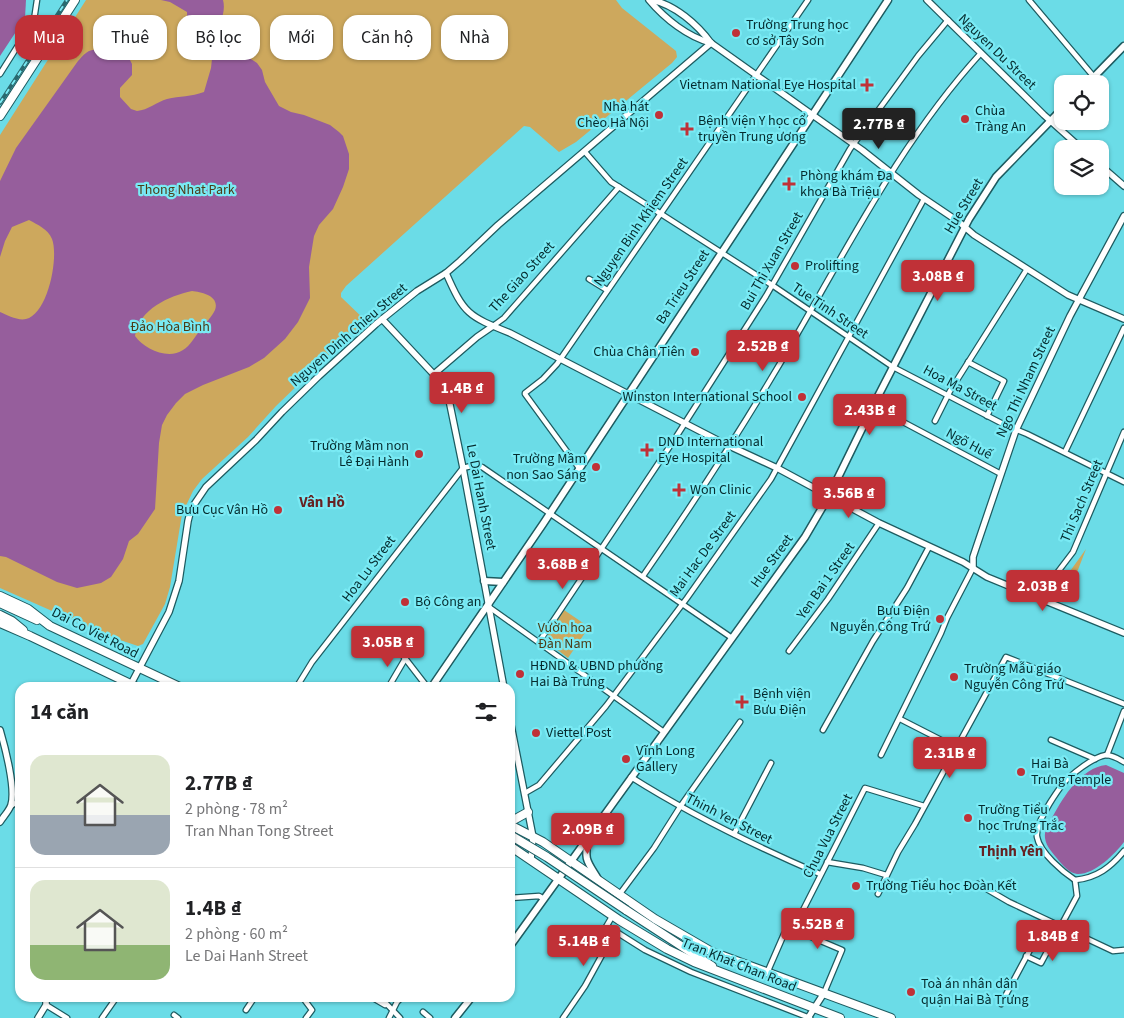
<!DOCTYPE html>
<html lang="vi">
<head>
<meta charset="utf-8">
<style>
	body { margin:0; font-family:"Source Sans 3",sans-serif; background:#f6f6f6; color:#202124; height:100vh; display:flex; flex-direction:column; font-size:19px; white-space:nowrap }
	* { box-sizing:border-box; margin:0 }
	p { font-size:16px; color:#757577 }
	.icon { flex:none; width:28px; height:28px; fill:none; stroke:currentColor; stroke-width:2; stroke-linecap:round; stroke-linejoin:round }
	.map { position:relative; flex:1; overflow:hidden }
	.panel { position:absolute; left:15px; top:682px; width:500px; height:320px; display:flex; flex-direction:column; background:#fff; border-radius:15px; box-shadow:0 1px 4px #0004 }
	.panel>* { flex:none }
	.banner { position:absolute; left:15px; top:15px; width:500px; height:45px; display:flex; gap:10px }
	.tools { position:absolute; left:1054px; top:75px; display:grid; gap:10px }
	.tools a { display:grid; place-items:center; width:55px; height:55px; border-radius:10px; background:#fff; box-shadow:0 1px 4px #0004; font-size:25px }
	.price { position:absolute; translate:-50% -42px; padding:0 11px; border-radius:5px; background:#c03137; color:#fff; font-size:16px; line-height:32px; filter:drop-shadow(0 1px 2px #0008) }
	.price::after { content:''; position:absolute; left:50%; top:30px; width:15px; height:11px; margin-left:-8px; background:inherit; clip-path:polygon(0 0,100% 0,50% 100%) }
	.price.on { background:#222; color:#fff }
	ul { padding:0; list-style:none }
	li { display:flex; align-items:center; gap:15px; height:125px; padding:0 15px }
	li+li { border-top:1px solid #e0e0e0 }
	li span { display:grid; place-items:center; flex:none; width:140px; height:100px; border-radius:15px; color:#555 }
	li>.icon { margin-inline-start:auto }
	span .icon { width:60px; height:60px; fill:#fffc; stroke-width:1 }
	li b { font-size:21px }
	h2 { display:flex; justify-content:space-between; align-items:center; height:60px; padding:0 15px; font-size:21px }
	.pill { padding:0 18px; border-radius:15px; background:#fff; box-shadow:0 1px 4px #0004; font-size:18px; line-height:45px }
	.pill.on { background:#c03137; color:#fff }
	.map>svg:first-child { display:block }
	.green { fill:#cda85d }
	.water { fill:#965e9c; fill-rule:evenodd }
	.lines { fill:none; stroke-linecap:round; stroke-linejoin:round }
	.minor-casing { stroke:#1d5b60; stroke-width:7 }
	.tertiary-casing { stroke:#1d5b60; stroke-width:8 }
	.secondary-casing { stroke:#1d5b60; stroke-width:9 }
	.primary-casing { stroke:#1d5b60; stroke-width:10 }
	.minor { stroke:#fff; stroke-width:4.5 }
	.tertiary { stroke:#fff; stroke-width:5.5 }
	.secondary { stroke:#fff; stroke-width:6 }
	.primary { stroke:#fff; stroke-width:8 }
	.rail-casing { stroke:#29696f; stroke-width:4 }
	.rail { stroke:#79eaf4; stroke-width:2; stroke-dasharray:5.5; stroke-linecap:butt }
	.primary-bridge-casing { stroke:#1d5b60; stroke-width:10; stroke-linecap:butt }
	.primary-bridge { stroke:#fff; stroke-width:8 }
	.poi-dot { fill:#c03137; stroke:#79eaf4; stroke-width:2 }
	.labels { text-anchor:middle; dominant-baseline:central; stroke-width:4.5; stroke-linejoin:round; paint-order:stroke }
	.poi-label { font-size:14px; fill:#052b2e; stroke:#79eaf4; text-anchor:start }
	.street-label { font-size:14px; fill:#052b2e; stroke:#79eaf4 }
	.park-label { font-size:14px; fill:#4d3c17; stroke:#79eaf4 }
	.neighbourhood-label { font-size:15px; font-weight:bold; fill:#672222; stroke:#79eaf4 }
</style>
</head>
<body>
<div class="map">
<svg width="1124" height="1018" viewBox="0 0 1124 1018">
	<rect width="100%" height="100%" fill="#6bdce7"/>
	<g class="green">
		<path d="M86,0H616L622,8L676,51L677,57L672,63L576,142L559,152L530,127L524,126L346,286L341,293V297L367,322L332,352L276,406L248,437L202,479L193,491L182,514L170,587L165,604L143,644L138,646L111,637L0,588V135Z"/>
		<path d="M1086,549L1066,601L1052,596V589L1068,574Z"/>
		<path d="M564,610L589,627L568,658L546,641L548,634Z"/>
	</g>
	<g class="water">
		<path d="M0,0H26L25,18L0,56Z"/>
		<path d="M161,0H223C229,22 201,40 233,58L238,51L257,63L262,70L265,82L279,106L291,112L304,115L330,125L339,132L343,136L349,154V169L343,187L333,209L319,225L314,236L309,267L310,298L298,322L285,339L264,358L249,367L203,385L185,394L176,403L167,415L162,425L159,443L155,509L138,534L129,541L123,559L111,577L101,583L77,588L57,582L6,557L0,556V312C7,315 18,321 26,319C48,314 59,257 52,239C48,229 38,225 29,220L12,227L5,241L0,257V181L16,148L78,61C80,59 83,55 86,53C96,45 119,53 129,58L132,64V75L120,88V97L131,109L137,111C148,110 157,102 167,99C180,96 191,97 204,92L211,68L212,59L187,29V12L170,2ZM192,291C202,292 220,296 215,310C212,317 205,323 201,329C196,335 190,346 183,350C168,360 144,349 135,336C139,309 169,296 192,291Z"/>
		<path d="M1106,765L1124,773V842C1115,854 1094,875 1077,874C1069,873 1064,866 1059,861C1054,854 1046,847 1045,838C1044,830 1049,823 1053,816C1064,796 1081,768 1106,765Z"/>
	</g>
	<g class="lines">
		<defs>
			<g id="minor">
				<path d="M1029,0L1094,77"/>
				<path d="M0,74L34,20L37,0"/>
				<path d="M585,152L611,182L619,187L772,285L893,367L1005,425L1027,434L1124,482"/>
				<path d="M589,279L607,290"/>
				<path d="M493,326L504,318L619,187"/>
				<path d="M968,362L1004,381L987,416"/>
				<path d="M873,406L1001,474"/>
				<path d="M935,421L950,391L1027,269"/>
				<path d="M1065,452L1124,328"/>
				<path d="M579,468L525,394V393L543,379L557,364L808,0"/>
				<path d="M643,576C700,494 754,410 803,324C857,230 907,134 981,53"/>
				<path d="M1033,597L1057,573L1073,552L1124,432"/>
				<path d="M489,607L664,732"/>
				<path d="M539,642L676,437L766,296L850,149L918,56L948,20"/>
				<path d="M394,644L428,688"/>
				<path d="M789,651L828,599L879,523"/>
				<path d="M296,688L312,662L463,468L475,465L482,467L732,638"/>
				<path d="M388,688L405,659"/>
				<path d="M900,719L947,743"/>
				<path d="M823,730L873,641L907,588L929,547"/>
				<path d="M1051,740L1095,759"/>
				<path d="M881,755L941,633L947,618L973,568"/>
				<path d="M1107,755L1124,711"/>
				<path d="M1124,762C1119,759 1112,755 1106,755C1093,757 1070,775 1062,785C1054,796 1035,824 1037,837C1040,853 1063,872 1075,880C1097,878 1111,867 1124,851"/>
				<path d="M631,777C691,815 755,846 820,874"/>
				<path d="M525,793L539,785L606,706L687,598L771,479L924,199"/>
				<path d="M11,806L20,800"/>
				<path d="M734,834L771,763"/>
				<path d="M827,862L863,868L886,875"/>
				<path d="M978,884L1009,902L1113,951L1124,950"/>
				<path d="M878,894L898,852L915,824L1006,657L1124,704"/>
				<path d="M619,895L654,848L680,807L740,722"/>
				<path d="M510,898L539,896L544,899"/>
				<path d="M799,918V926L802,933L842,950L824,993"/>
				<path d="M607,926L645,950L691,972L810,1018"/>
				<path d="M1026,956L1041,963L1077,896L1075,880"/>
				<path d="M767,973L784,934L799,918L865,788L924,806"/>
				<path d="M303,998L312,1010L306,1018"/>
				<path d="M373,998L385,1005"/>
				<path d="M381,998L400,1018"/>
				<path d="M1001,1004L1046,920"/>
				<path d="M46,1005L67,1018"/>
				<path d="M246,1010L254,998"/>
				<path d="M423,1012L430,1018"/>
				<path d="M174,1015L178,1018"/>
				<path d="M102,1018L116,998"/>
				<path d="M389,1018L397,1002L401,998"/>
				<path d="M563,1018L585,986L602,955L593,949L613,915"/>
			</g>
			<g id="tertiary">
				<path d="M649,0C665,19 688,37 711,43"/>
				<path d="M652,0C675,5 697,24 711,43L862,150L919,195L959,222L974,235L1068,295L1124,319"/>
				<path d="M927,0L1044,115L1082,149"/>
				<path d="M1100,165L1124,186"/>
				<path d="M446,273C464,314 468,316 510,333L723,443L777,468L879,523L963,562L987,577L1124,633"/>
				<path d="M382,319L440,381L448,395L463,468L504,688"/>
				<path d="M434,374L477,337L493,326"/>
				<path d="M973,568V557L976,548L1016,430L1070,316L1124,216"/>
				<path d="M131,684L169,612L179,581L188,521L191,509L206,487L256,440L282,412L319,376L376,324L417,291L446,273L460,261L498,225L711,43"/>
				<path d="M510,720L533,837L531,859"/>
				<path d="M0,730C5,747 16,789 11,805C9,811 3,817 0,822"/>
				<path d="M38,1018L46,1005V998"/>
				<path d="M808,1018L824,993"/>
			</g>
			<g id="secondary">
				<path d="M1087,84L1124,46"/>
				<path d="M484,581L503,582"/>
				<path d="M431,688L543,524L888,0"/>
				<path d="M588,838C584,861 587,861 598,879"/>
				<path d="M510,946L805,537L829,496L873,406L969,219L996,177L1062,109"/>
				<path d="M455,1018L471,998"/>
			</g>
			<g id="primary">
				<path d="M0,116L75,0"/>
				<path d="M0,596L28,609L50,626L182,688"/>
				<path d="M0,603L37,620"/>
				<path d="M0,615L12,621L23,630"/>
				<path d="M0,623L30,636L139,688"/>
				<path d="M510,822L528,812"/>
				<path d="M510,825L543,842L655,919L712,952L891,1018"/>
				<path d="M510,846L619,920L667,949L694,962L840,1018"/>
				<path d="M626,910L712,966"/>
			</g>
		</defs>
		<use href="#minor" class="minor-casing"/>
		<use href="#tertiary" class="tertiary-casing"/>
		<use href="#secondary" class="secondary-casing"/>
		<use href="#primary" class="primary-casing"/>
		<use href="#minor" class="minor"/>
		<use href="#tertiary" class="tertiary"/>
		<use href="#secondary" class="secondary"/>
		<use href="#primary" class="primary"/>
		<defs>
			<path id="rail" d="M0,103L67,0"/>
		</defs>
		<use href="#rail" class="rail-casing"/>
		<use href="#rail" class="rail"/>
		<defs>
			<path id="primary-bridge" d="M510,835L547,857L626,910"/>
		</defs>
		<use href="#primary-bridge" class="primary-bridge-casing"/>
		<use href="#primary-bridge" class="primary-bridge"/>
	</g>
	<g class="poi-dot">
		<circle cx="736" cy="33" r="5"/>
		<path d="M864.5 77.5h5v5h5v5h-5v5h-5v-5h-5v-5h5z"/>
		<circle cx="659" cy="115" r="5"/>
		<circle cx="965" cy="119" r="5"/>
		<path d="M684.5 121.5h5v5h5v5h-5v5h-5v-5h-5v-5h5z"/>
		<path d="M786.5 176.5h5v5h5v5h-5v5h-5v-5h-5v-5h5z"/>
		<circle cx="795" cy="266" r="5"/>
		<circle cx="695" cy="352" r="5"/>
		<circle cx="802" cy="397" r="5"/>
		<path d="M644.5 442.5h5v5h5v5h-5v5h-5v-5h-5v-5h5z"/>
		<circle cx="419" cy="454" r="5"/>
		<circle cx="596" cy="467" r="5"/>
		<path d="M676.5 482.5h5v5h5v5h-5v5h-5v-5h-5v-5h5z"/>
		<circle cx="278" cy="510" r="5"/>
		<circle cx="405" cy="602" r="5"/>
		<circle cx="940" cy="619" r="5"/>
		<circle cx="520" cy="674" r="5"/>
		<circle cx="954" cy="677" r="5"/>
		<path d="M739.5 694.5h5v5h5v5h-5v5h-5v-5h-5v-5h5z"/>
		<circle cx="536" cy="733" r="5"/>
		<circle cx="626" cy="759" r="5"/>
		<circle cx="1021" cy="772" r="5"/>
		<circle cx="968" cy="818" r="5"/>
		<circle cx="856" cy="886" r="5"/>
		<circle cx="911" cy="992" r="5"/>
	</g>
	<g class="labels">
		<g class="poi-label">
			<text x="746" y="25">Trường Trung học<tspan x="746" dy="16">cơ sở Tây Sơn</tspan></text>
			<text x="856" y="85" text-anchor="end">Vietnam National Eye Hospital</text>
			<text x="649" y="107" text-anchor="end">Nhà hát<tspan x="649" dy="16">Chèo Hà Nội</tspan></text>
			<text x="975" y="111">Chùa<tspan x="975" dy="16">Tràng An</tspan></text>
			<text x="698" y="121">Bệnh viện Y học cổ<tspan x="698" dy="16">truyền Trung ương</tspan></text>
			<text x="800" y="176">Phòng khám Đa<tspan x="800" dy="16">khoa Bà Triệu</tspan></text>
			<text x="805" y="266">Prolifting</text>
			<text x="685" y="352" text-anchor="end">Chùa Chân Tiên</text>
			<text x="792" y="397" text-anchor="end">Winston International School</text>
			<text x="658" y="442">DND International<tspan x="658" dy="16">Eye Hospital</tspan></text>
			<text x="409" y="446" text-anchor="end">Trường Mầm non<tspan x="409" dy="16">Lê Đại Hành</tspan></text>
			<text x="586" y="459" text-anchor="end">Trường Mầm<tspan x="586" dy="16">non Sao Sáng</tspan></text>
			<text x="690" y="490">Won Clinic</text>
			<text x="268" y="510" text-anchor="end">Bưu Cục Vân Hồ</text>
			<text x="415" y="602">Bộ Công an</text>
			<text x="930" y="611" text-anchor="end">Bưu Điện<tspan x="930" dy="16">Nguyễn Công Trứ</tspan></text>
			<text x="530" y="666">HĐND &amp; UBND phường<tspan x="530" dy="16">Hai Bà Trưng</tspan></text>
			<text x="964" y="669">Trường Mẫu giáo<tspan x="964" dy="16">Nguyễn Công Trứ</tspan></text>
			<text x="753" y="694">Bệnh viện<tspan x="753" dy="16">Bưu Điện</tspan></text>
			<text x="546" y="733">Viettel Post</text>
			<text x="636" y="751">Vĩnh Long<tspan x="636" dy="16">Gallery</tspan></text>
			<text x="1031" y="764">Hai Bà<tspan x="1031" dy="16">Trưng Temple</tspan></text>
			<text x="978" y="810">Trường Tiểu<tspan x="978" dy="16">học Trưng Trắc</tspan></text>
			<text x="866" y="886">Trường Tiểu học Đoàn Kết</text>
			<text x="921" y="984">Toà án nhân dân<tspan x="921" dy="16">quận Hai Bà Trưng</tspan></text>
		</g>
		<g class="street-label">
			<text transform="translate(997 52) rotate(44)">Nguyen Du Street</text>
			<text transform="translate(964 206) rotate(-59)">Hue Street</text>
			<text transform="translate(641 222) rotate(-55)">Nguyen Binh Khiem Street</text>
			<text transform="translate(772 261) rotate(-60)">Bui Thi Xuan Street</text>
			<text transform="translate(522 277) rotate(-48)">The Giao Street</text>
			<text transform="translate(683 287) rotate(-57)">Ba Trieu Street</text>
			<text transform="translate(830 311) rotate(34)">Tue Tinh Street</text>
			<text transform="translate(349 335) rotate(-41)">Nguyen Dinh Chieu Street</text>
			<text transform="translate(1026 382) rotate(-65)">Ngo Thi Nham Street</text>
			<text transform="translate(960 388) rotate(28)">Hoa Ma Street</text>
			<text transform="translate(969 444) rotate(28)">Ngõ Huế</text>
			<text transform="translate(481 497) rotate(79)">Le Dai Hanh Street</text>
			<text transform="translate(1082 501) rotate(-67)">Thi Sach Street</text>
			<text transform="translate(703 554) rotate(-54)">Mai Hac De Street</text>
			<text transform="translate(772 561) rotate(-54)">Hue Street</text>
			<text transform="translate(369 569) rotate(-53)">Hoa Lu Street</text>
			<text transform="translate(826 581) rotate(-55)">Yen Bai 1 Street</text>
			<text transform="translate(95 633) rotate(27)">Dai Co Viet Road</text>
			<text transform="translate(729 819) rotate(27)">Thinh Yen Street</text>
			<text transform="translate(828 836) rotate(-63)">Chua Vua Street</text>
			<text transform="translate(739 965) rotate(22)">Tran Khat Chan Road</text>
		</g>
		<g class="park-label">
			<text x="186" y="190">Thong Nhat Park</text>
			<text x="170" y="327">Đảo Hòa Bình</text>
			<text x="565" y="628">Vườn hoa<tspan x="565" dy="16">Đàn Nam</tspan></text>
		</g>
		<g class="neighbourhood-label">
			<text x="322" y="502">Vân Hồ</text>
			<text x="1011" y="851">Thịnh Yên</text>
		</g>
	</g>
</svg>
<div class="tools">
<a><svg class="icon" aria-label="locate" viewBox="0 0 24 24"><circle cx="12" cy="12" r="6"/><path d="M12 2v4M12 18v4M2 12h4M18 12h4"/></svg></a>
<a><svg class="icon" aria-label="layers" viewBox="0 0 24 24"><path d="M12 4l9 5-9 5-9-5zM3 14l9 5 9-5"/></svg></a>
</div>
<b class="price on" style="left:879px;top:150px">2.77B ₫</b>
<b class="price" style="left:938px;top:302px">3.08B ₫</b>
<b class="price" style="left:763px;top:372px">2.52B ₫</b>
<b class="price" style="left:462px;top:414px">1.4B ₫</b>
<b class="price" style="left:870px;top:436px">2.43B ₫</b>
<b class="price" style="left:849px;top:519px">3.56B ₫</b>
<b class="price" style="left:563px;top:590px">3.68B ₫</b>
<b class="price" style="left:1043px;top:612px">2.03B ₫</b>
<b class="price" style="left:388px;top:668px">3.05B ₫</b>
<b class="price" style="left:950px;top:779px">2.31B ₫</b>
<b class="price" style="left:588px;top:855px">2.09B ₫</b>
<b class="price" style="left:818px;top:950px">5.52B ₫</b>
<b class="price" style="left:1053px;top:962px">1.84B ₫</b>
<b class="price" style="left:584px;top:967px">5.14B ₫</b>
<div class="banner">
<a class="pill on">Mua</a>
<a class="pill">Thuê</a>
<a class="pill">Bộ lọc</a>
<a class="pill">Mới</a>
<a class="pill">Căn hộ</a>
<a class="pill">Nhà</a>
</div>
<section class="panel">
<h2>14 căn<svg class="icon" aria-label="filters" viewBox="0 0 24 24"><path d="M4 7h16M4 17h16"/><circle cx="9" cy="7" r="2"/><circle cx="15" cy="17" r="2"/></svg></h2>
<ul>
<li><span style="background:linear-gradient(#dfe7d0 60%,#9aa5b1 0)"><svg class="icon" aria-label="home" viewBox="0 0 24 24"><path d="M3 11l9-7 9 7M6 9v11h12V9"/></svg></span><div><b>2.77B ₫</b><p>2 phòng · 78 m²</p><p>Tran Nhan Tong Street</p></div></li>
<li><span style="background:linear-gradient(#dfe7d0 65%,#8fb573 0)"><svg class="icon" aria-label="home" viewBox="0 0 24 24"><path d="M3 11l9-7 9 7M6 9v11h12V9"/></svg></span><div><b>1.4B ₫</b><p>2 phòng · 60 m²</p><p>Le Dai Hanh Street</p></div></li>
</ul>
</section>
</div>
</body>
</html>
